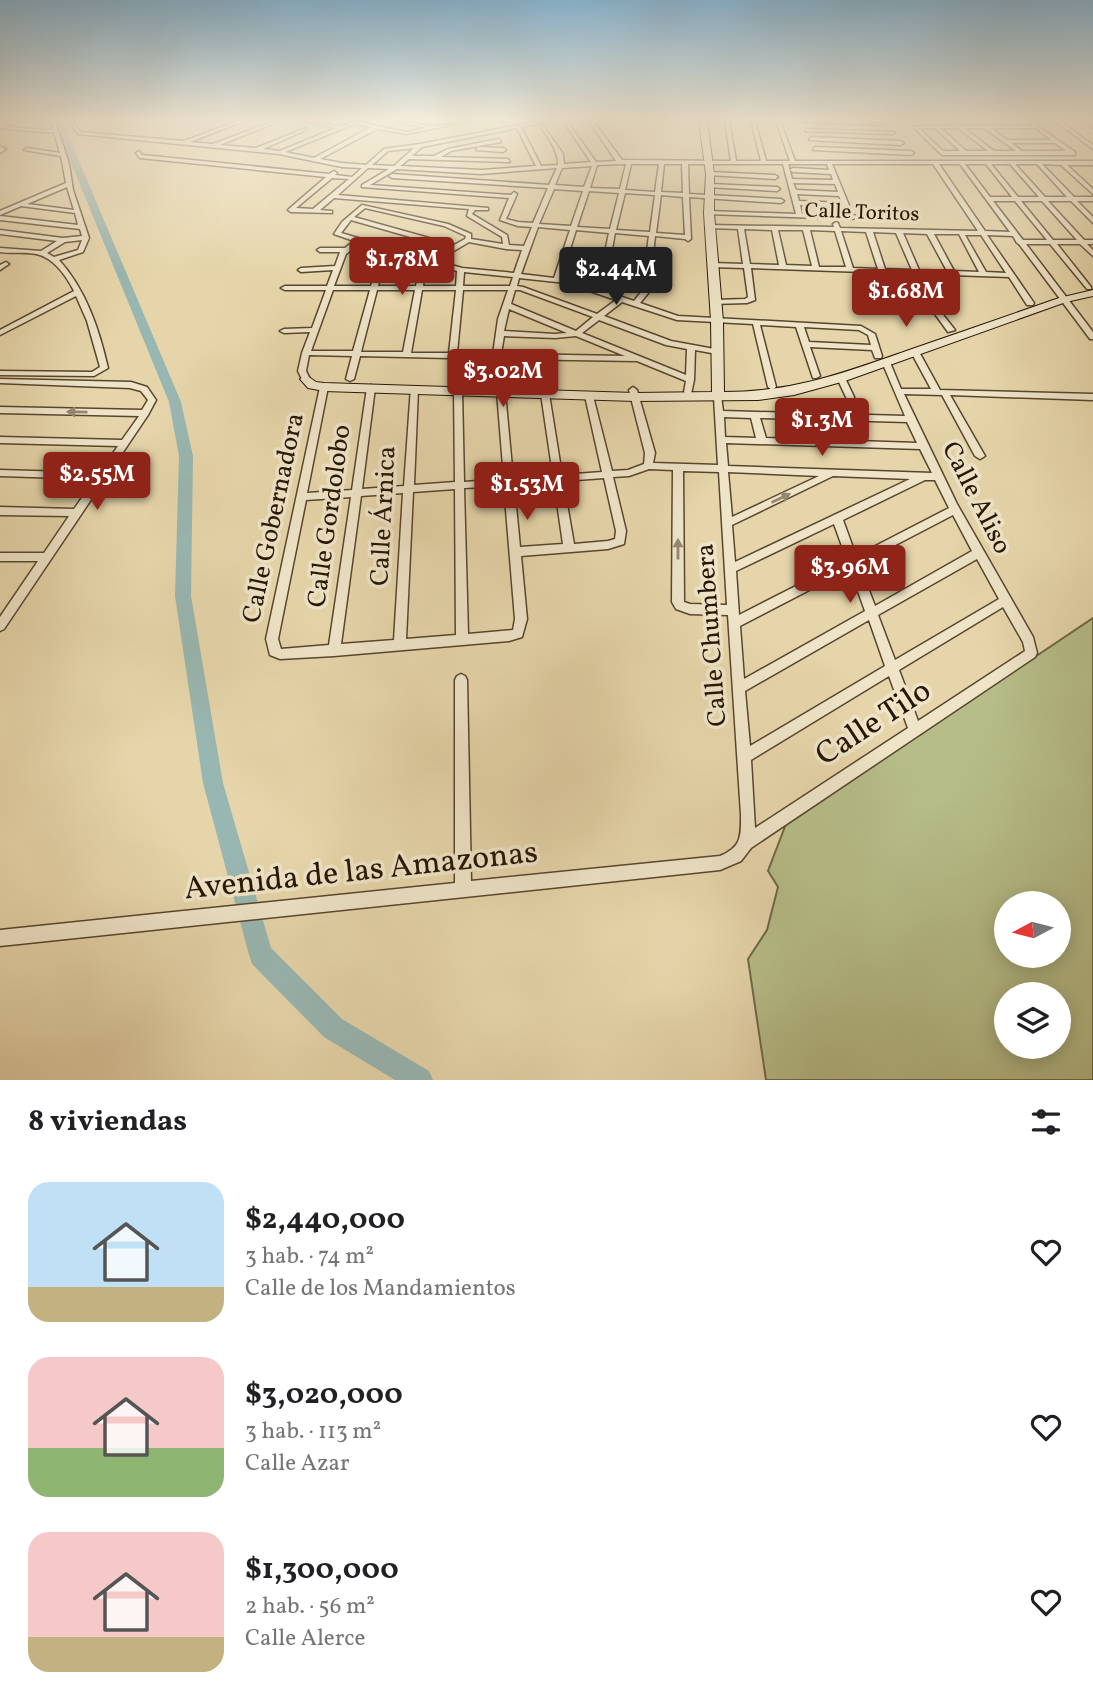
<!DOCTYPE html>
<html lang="es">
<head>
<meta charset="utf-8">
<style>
	body { margin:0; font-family:Vollkorn,serif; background:#f2f2f2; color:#202124; height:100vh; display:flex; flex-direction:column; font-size:26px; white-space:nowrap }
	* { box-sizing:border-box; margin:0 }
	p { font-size:23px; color:#757577 }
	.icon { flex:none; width:38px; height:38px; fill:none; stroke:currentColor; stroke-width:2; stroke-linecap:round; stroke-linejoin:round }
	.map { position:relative; height:1080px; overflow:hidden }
	.side { display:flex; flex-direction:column; background:#fff; flex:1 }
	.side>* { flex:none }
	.needle { width:46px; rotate:263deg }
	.buttons { position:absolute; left:994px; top:891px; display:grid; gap:14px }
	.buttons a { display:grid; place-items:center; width:77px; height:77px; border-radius:50%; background:#fff; box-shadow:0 4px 18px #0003; font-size:35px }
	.price { position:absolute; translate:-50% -60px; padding:0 16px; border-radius:7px; background:#8f2418; color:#fff; font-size:23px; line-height:46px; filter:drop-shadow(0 2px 4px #0008) }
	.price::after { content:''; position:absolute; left:50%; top:42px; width:21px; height:16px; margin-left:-10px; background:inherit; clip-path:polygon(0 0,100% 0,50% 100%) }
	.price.on { background:#222; color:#fff }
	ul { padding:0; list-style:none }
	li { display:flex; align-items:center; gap:21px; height:175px; padding:0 28px }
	li span { display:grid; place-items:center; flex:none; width:196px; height:140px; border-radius:21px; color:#555 }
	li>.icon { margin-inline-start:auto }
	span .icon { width:84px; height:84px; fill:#fffc; stroke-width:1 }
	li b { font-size:30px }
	h2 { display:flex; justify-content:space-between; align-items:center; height:84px; padding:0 28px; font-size:30px }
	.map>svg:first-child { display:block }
	.green { fill:#b6bd88; stroke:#6e6a46; stroke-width:2; fill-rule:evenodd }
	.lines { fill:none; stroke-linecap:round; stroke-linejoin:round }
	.river { fill:#99b7b2; fill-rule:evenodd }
	.street-casing { stroke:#57462e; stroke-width:3 }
	.secondary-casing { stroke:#271604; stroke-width:2 }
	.street { fill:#efe4c8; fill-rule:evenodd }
	.secondary { fill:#efe4c8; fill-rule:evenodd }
	.oneway { fill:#958770 }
	.labels { text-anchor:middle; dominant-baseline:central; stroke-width:7; stroke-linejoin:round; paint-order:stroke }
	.far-street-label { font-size:21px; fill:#271604; stroke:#efe4c8 }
	.street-label { font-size:26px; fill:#271604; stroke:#efe4c8 }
	.near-street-label { font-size:32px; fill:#271604; stroke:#efe4c8 }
</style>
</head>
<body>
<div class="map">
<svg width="1093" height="1080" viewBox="0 0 1093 1080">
	<rect width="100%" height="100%" fill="#e6d5aa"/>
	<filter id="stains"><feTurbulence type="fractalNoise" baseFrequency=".00286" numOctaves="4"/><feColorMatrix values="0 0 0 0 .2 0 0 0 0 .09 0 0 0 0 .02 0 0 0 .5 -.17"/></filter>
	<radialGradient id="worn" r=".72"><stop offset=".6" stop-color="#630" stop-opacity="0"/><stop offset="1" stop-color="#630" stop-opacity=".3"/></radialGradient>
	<path class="green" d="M1093,618V1080H766L748,959L767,930L778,887L768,871L786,824ZM1006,903H1059V956H1006ZM1006,994H1059V1046H1006Z"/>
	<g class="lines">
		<path class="river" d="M54,121H62L181,402L193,456L191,596L223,783L271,948L342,1019L429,1071L433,1080H395L324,1037L252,964L249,955L203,783L175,596L179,456L169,402Z"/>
		<defs>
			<g id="street">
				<path d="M51,121H55L69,164L73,190L89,238L83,252L59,260C86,290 99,329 108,368L94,376L0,375V371L92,372L100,367L87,321L76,296L0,335V330L74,291C67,277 55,260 40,255C28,251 13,254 0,252V248L41,251L57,241L0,234V230L63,238L82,236L80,229L0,220V216L78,225L75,213L21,206L0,215V211L66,183L61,156L24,150L27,148L60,153L54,132H43L0,128V126L43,130L53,129ZM67,187L74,210L27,204ZM82,240L78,250L54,257L47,253L65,242Z"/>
				<path d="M69,121H73L80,132L184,141L238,121H244L190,142L213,144L274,121H280L220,145L256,148L306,128V130L263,149L280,151L336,128L305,121C316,121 332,127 342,126C348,125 352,121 359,121V122L407,132L426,128L398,121C410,121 422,126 433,126C445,126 457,121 469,121L407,134L377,129L320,159L342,163L366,165L384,149L420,144L535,122L537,124L521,127L541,166L558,165C559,151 547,137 540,125L542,124L563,154L564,164L591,162L563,121H567L596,162L616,161L589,121H593L622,160L731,161L725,121H729L736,161H761L751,121H755L766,161H790L776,121H780L795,161H1093V165H1067L1093,189V194L1061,165L1042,164L1074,197H1093V201H1077L1093,217V223L1071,201H1048L1084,240H1093V244H1087L1093,250V256L1080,244H1057L1091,287V289H1087L1050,244H1026L1093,332V339H1090L1019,244L1017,243L1013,236L987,235L1034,303L1033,305H1027L1009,277L751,268L755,300L747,303L712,304L711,302L715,300L745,299L748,297L744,268L712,267L709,265L712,263L743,264L738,229L710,228L707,226L708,225L834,227L833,224L836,222L838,223L840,228L978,231L933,164H832L853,215L861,217L851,219L707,214L706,213L709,211L796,214L783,164H688L689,194L781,199L784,201L781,203L689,197L691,239L688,241L685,239L655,236L649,292L640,303L678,316L861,326L875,334L882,356L881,358H875L872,350L810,347L820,376L816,378H813L796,327L760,325L776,387L772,390L768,387L753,324L677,320L622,302L604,316L671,341L720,350L721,352L717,354L695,350L694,380L691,394L688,395L684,392L686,381L637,361L501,359L502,384L498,387L494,384L493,359L360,356L354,379L350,381L346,379L352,356L309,355L306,371L310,379L306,381H303L298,371L302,353L310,332L284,333L280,331L284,329L312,328L326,290H285L281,288L285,286H327L333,270L301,272L298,270L301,268L335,266L340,252H320L317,250L320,248H345L354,241L334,234L342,222L362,205L448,224L471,234V239L503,244L502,237L467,216L469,209L334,198L320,210L332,211V213L291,212L288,210L289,209L326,177L140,158L136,153L139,151L142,155L329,174L334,171L337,173L335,175L352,177L362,168L342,167L279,154L78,134ZM354,124L371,127L314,158L285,152ZM517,128L536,166L481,170L400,166L409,159L510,162L508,159L441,157L451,151L501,142L499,139L448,149L434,156H412L422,147ZM414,148L394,166L372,165L388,151ZM626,164L620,189L590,188L597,165ZM631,164H659L655,192L625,190ZM664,164H682L683,193L661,192ZM788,164H827L829,170L793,168L790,170L793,172L831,174L833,180L792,179ZM939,164H960L1010,232L985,231ZM965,164H986L1012,197H990ZM991,164H1010L1039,197H1018ZM1015,164H1037L1067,197H1045ZM592,166L584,187L555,185L562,168ZM368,168L389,169L362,185V187L509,198L500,220L518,226L532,227L524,246L509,245L507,235L472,214L475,210H488V208L338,195ZM557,168L549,185L392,174L389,176L392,178L548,188L533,223L518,222L506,219L517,194L514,192L511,195L370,185L397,169L481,174ZM332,178L349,179L313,209L296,208ZM793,183L835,184L838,192L796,190ZM554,189L583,191L571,226L539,224ZM589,191L619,193L610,229L577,227ZM625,193L655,195L650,232L616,230ZM797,194L839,196L842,203L799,201ZM661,195L683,197L685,235L656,233ZM993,201H1015L1047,240H1023ZM1021,201H1042L1077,240H1053ZM800,205L844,207L847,215L802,214ZM365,208L444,226L466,236L465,239L454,245L354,217ZM351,220L449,248L431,259L341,233ZM538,227L570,230L554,278L521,274ZM744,229L772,230L779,265L750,264ZM576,230L609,233C605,251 603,274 589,286L561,278ZM778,230H803L812,266L786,265ZM810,230L835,231L846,267H819ZM841,231L866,232L878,269L853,268ZM873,232L896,233L912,270L885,269ZM615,233L649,236L641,292L634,301L595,288C610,275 611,252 615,233ZM903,233L927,234L947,271L919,270ZM934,234H959L979,272L954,271ZM965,235H981L1006,273L986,272ZM469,242L506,249L522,250L514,273L462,268L437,261ZM360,243L389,251L378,261L371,286H334L346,254ZM395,253L427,262L419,270L416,286H378L384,262ZM433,264L457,271L456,286H423L425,271ZM464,272L513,277L510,286H463ZM519,278L566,283L616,300L597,314L523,287L517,286ZM333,290H370L353,351H311ZM377,290H415L403,352H361ZM422,290H456L449,353H411ZM463,290H508L498,319L493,354L457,353ZM515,290H520L593,317L576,331L511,304ZM509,309L567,333L555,334L504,331ZM599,320L666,345L687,349L686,375L582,333ZM804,327L859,330L868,335L871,345L809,342ZM504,336L555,338L576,336L625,356L501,354Z"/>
				<path d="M794,121H837L886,124L884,125L796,122Z"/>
				<path d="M1055,121H1060L1093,145V149Z"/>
				<path d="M1083,121H1088L1093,125V128Z"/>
				<path d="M1033,123L1075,152V155H942L913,127L935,125L955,126L957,124L961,126H1032L1031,124ZM919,128H935L960,151H943ZM941,128H958L988,151H966ZM964,128H984L1016,151H994ZM991,128H1036L1051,140H1007ZM1011,143H1055L1066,151H1022Z"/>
				<path d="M807,129L893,132L895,133L893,134L805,131Z"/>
				<path d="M811,137L901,141L904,143L901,145L809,140Z"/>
				<path d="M0,146L6,149L0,153Z"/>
				<path d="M478,147L503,148L506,150L503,152L476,150Z"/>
				<path d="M815,147L911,151L914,153L911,155L813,150Z"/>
				<path d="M710,172L775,175L778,177L775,179L708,175L707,174Z"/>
				<path d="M710,184L777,187L780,189L777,191L708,187L707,186Z"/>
				<path d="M6,262L9,264L0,270V265Z"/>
				<path d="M877,281L911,282L921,287L955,330L948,332L917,289L910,286L875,284V282Z"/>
				<path d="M912,350H918L940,390L1093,394V400L950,395L985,456L980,459L975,456L942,395L904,394L957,504L1033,637L1037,653L1035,657L751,848L741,861L720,870L0,946V930L455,883V680L457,676L461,674L465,676L467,680L471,881L720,856C742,847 741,836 741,815L728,615L690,614L676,609L672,602L673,470L649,469L629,476L613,477L626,531L624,544L608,549L521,556L527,619L522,637L509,641L334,656L280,659L270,655L266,639L320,387L324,384L328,387L307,493L352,490L367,388L371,385L375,388L362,489L404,486L411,387H417L418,389L414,485L455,482L454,390L458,387L462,390L464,482L504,479L497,392L501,389L505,392L513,478L553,475L541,394L545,391L549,394L562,475L602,472L585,396L589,393L593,396L612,471L628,470L644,464L645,453L629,390L633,387L637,390L655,453L653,463L718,465L714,398L715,396H721L723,411L905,416L882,362L886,360H889L901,389H931L911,352ZM724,417L751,418L756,438L725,437ZM760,418L907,422L917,443L766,438ZM726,443L920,449L932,473L728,466ZM683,471L719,472L727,605L690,604L684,602ZM728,472L819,476L732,517ZM833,476L910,479L735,562L732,525ZM604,478L616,531L615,539L608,541L574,544L563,481ZM925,480H935L949,508L856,556L843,520ZM554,482L563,544L520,547L514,485ZM504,486L515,619L513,630L468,634L464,488ZM455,489L456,635L406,639L413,492ZM403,493L394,640L341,644L361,496ZM351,497L329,645L281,649L278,639L306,500ZM953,515L972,551L875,606L859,564ZM834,524L847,560L739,615L736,571ZM977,559L999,599L895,660L878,615ZM850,569L865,611L744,679L740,626ZM1003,607L1023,642L1025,651L918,721L899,670ZM869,620L885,666L750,746L745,691ZM889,676L908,728L755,828L751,760Z"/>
				<path d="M838,376H844L845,378L854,397L853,399H847L846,397L837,378Z"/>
				<path d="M0,379L131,382L147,387L156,400L148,415L4,629L0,631V617L38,561H0V553H44L69,516L0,515V507L74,509L95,479L0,476V470L99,473L118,446L0,443V437L122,440L139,416L0,413V407L142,410L148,400L141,391L130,388L0,383Z"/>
			</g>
			<g id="secondary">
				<path d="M10,121H26L0,127V123Z"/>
				<path d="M699,121H707L714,174V213L723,321L724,392C795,392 846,372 912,349C961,332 1010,315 1059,298L1093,290V296L1066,302L845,381L794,395L758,400L635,401L324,391L308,388L300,379L306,375L316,382L324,383L635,393L712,392L711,321L704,213L706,174Z"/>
			</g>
		</defs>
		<use href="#street" class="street-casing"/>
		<use href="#secondary" class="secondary-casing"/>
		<use href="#street" class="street"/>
		<use href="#secondary" class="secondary"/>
	</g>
	<defs><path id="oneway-solid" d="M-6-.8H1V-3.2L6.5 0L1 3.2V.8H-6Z" transform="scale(1.75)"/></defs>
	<g class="oneway">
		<use href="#oneway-solid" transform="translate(77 412) rotate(-179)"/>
		<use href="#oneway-solid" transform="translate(781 498) rotate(-25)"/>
		<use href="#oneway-solid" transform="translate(678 549) rotate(-90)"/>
	</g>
	<linearGradient id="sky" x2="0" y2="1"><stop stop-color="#88b5d2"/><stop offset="0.44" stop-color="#f4ecd9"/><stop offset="1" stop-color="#f4ecd9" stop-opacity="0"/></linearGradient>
	<rect width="1093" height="272" fill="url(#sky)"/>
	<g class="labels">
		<g class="far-street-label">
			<text transform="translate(862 213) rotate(2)">Calle Toritos</text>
		</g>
		<g class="street-label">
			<text transform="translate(976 498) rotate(63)">Calle Aliso</text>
			<text transform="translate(330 516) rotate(-82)">Calle Gordolobo</text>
			<text transform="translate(384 516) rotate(-87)">Calle Árnica</text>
			<text transform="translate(274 518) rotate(-78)">Calle Gobernadora</text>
			<text transform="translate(712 635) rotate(-94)">Calle Chumbera</text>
		</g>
		<g class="near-street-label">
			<text transform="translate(874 724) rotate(-33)">Calle Tilo</text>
			<text transform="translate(361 872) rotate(-6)">Avenida de las Amazonas</text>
		</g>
	</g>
	<rect width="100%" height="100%" filter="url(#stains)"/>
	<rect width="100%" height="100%" fill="url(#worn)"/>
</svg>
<div class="buttons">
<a><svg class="needle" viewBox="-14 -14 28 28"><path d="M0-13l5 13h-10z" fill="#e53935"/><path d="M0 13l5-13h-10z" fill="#757577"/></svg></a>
<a><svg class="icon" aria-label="layers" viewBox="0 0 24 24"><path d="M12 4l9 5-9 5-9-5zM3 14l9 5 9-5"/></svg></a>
</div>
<b class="price" style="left:402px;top:297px">$1.78M</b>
<b class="price on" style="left:616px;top:307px">$2.44M</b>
<b class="price" style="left:906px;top:329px">$1.68M</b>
<b class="price" style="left:503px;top:409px">$3.02M</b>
<b class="price" style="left:822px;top:458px">$1.3M</b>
<b class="price" style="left:97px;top:512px">$2.55M</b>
<b class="price" style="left:527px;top:522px">$1.53M</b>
<b class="price" style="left:850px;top:605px">$3.96M</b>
</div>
<section class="side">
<h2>8 viviendas<svg class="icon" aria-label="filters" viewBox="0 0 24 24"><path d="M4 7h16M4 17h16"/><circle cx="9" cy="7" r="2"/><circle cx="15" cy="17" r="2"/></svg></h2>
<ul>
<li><span style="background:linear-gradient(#bfe0f5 75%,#c2b280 0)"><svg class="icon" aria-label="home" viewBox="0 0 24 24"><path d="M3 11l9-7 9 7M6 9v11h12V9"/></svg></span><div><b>$2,440,000</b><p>3 hab. · 74 m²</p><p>Calle de los Mandamientos</p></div><svg class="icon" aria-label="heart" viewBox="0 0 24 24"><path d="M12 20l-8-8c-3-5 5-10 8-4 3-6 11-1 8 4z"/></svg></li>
<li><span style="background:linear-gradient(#f6c9c9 65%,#8fb573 0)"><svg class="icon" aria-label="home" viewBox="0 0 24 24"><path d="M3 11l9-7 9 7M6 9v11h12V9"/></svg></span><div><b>$3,020,000</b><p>3 hab. · 113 m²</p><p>Calle Azar</p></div><svg class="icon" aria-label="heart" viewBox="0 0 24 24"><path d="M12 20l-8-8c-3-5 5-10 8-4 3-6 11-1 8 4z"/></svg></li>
<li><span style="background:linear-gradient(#f6c9c9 75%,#c2b280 0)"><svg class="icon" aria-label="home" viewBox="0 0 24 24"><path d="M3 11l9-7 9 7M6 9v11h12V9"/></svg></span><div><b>$1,300,000</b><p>2 hab. · 56 m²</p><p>Calle Alerce</p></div><svg class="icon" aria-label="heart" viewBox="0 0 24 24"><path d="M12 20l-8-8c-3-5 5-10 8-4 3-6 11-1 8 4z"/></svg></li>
</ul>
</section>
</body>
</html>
